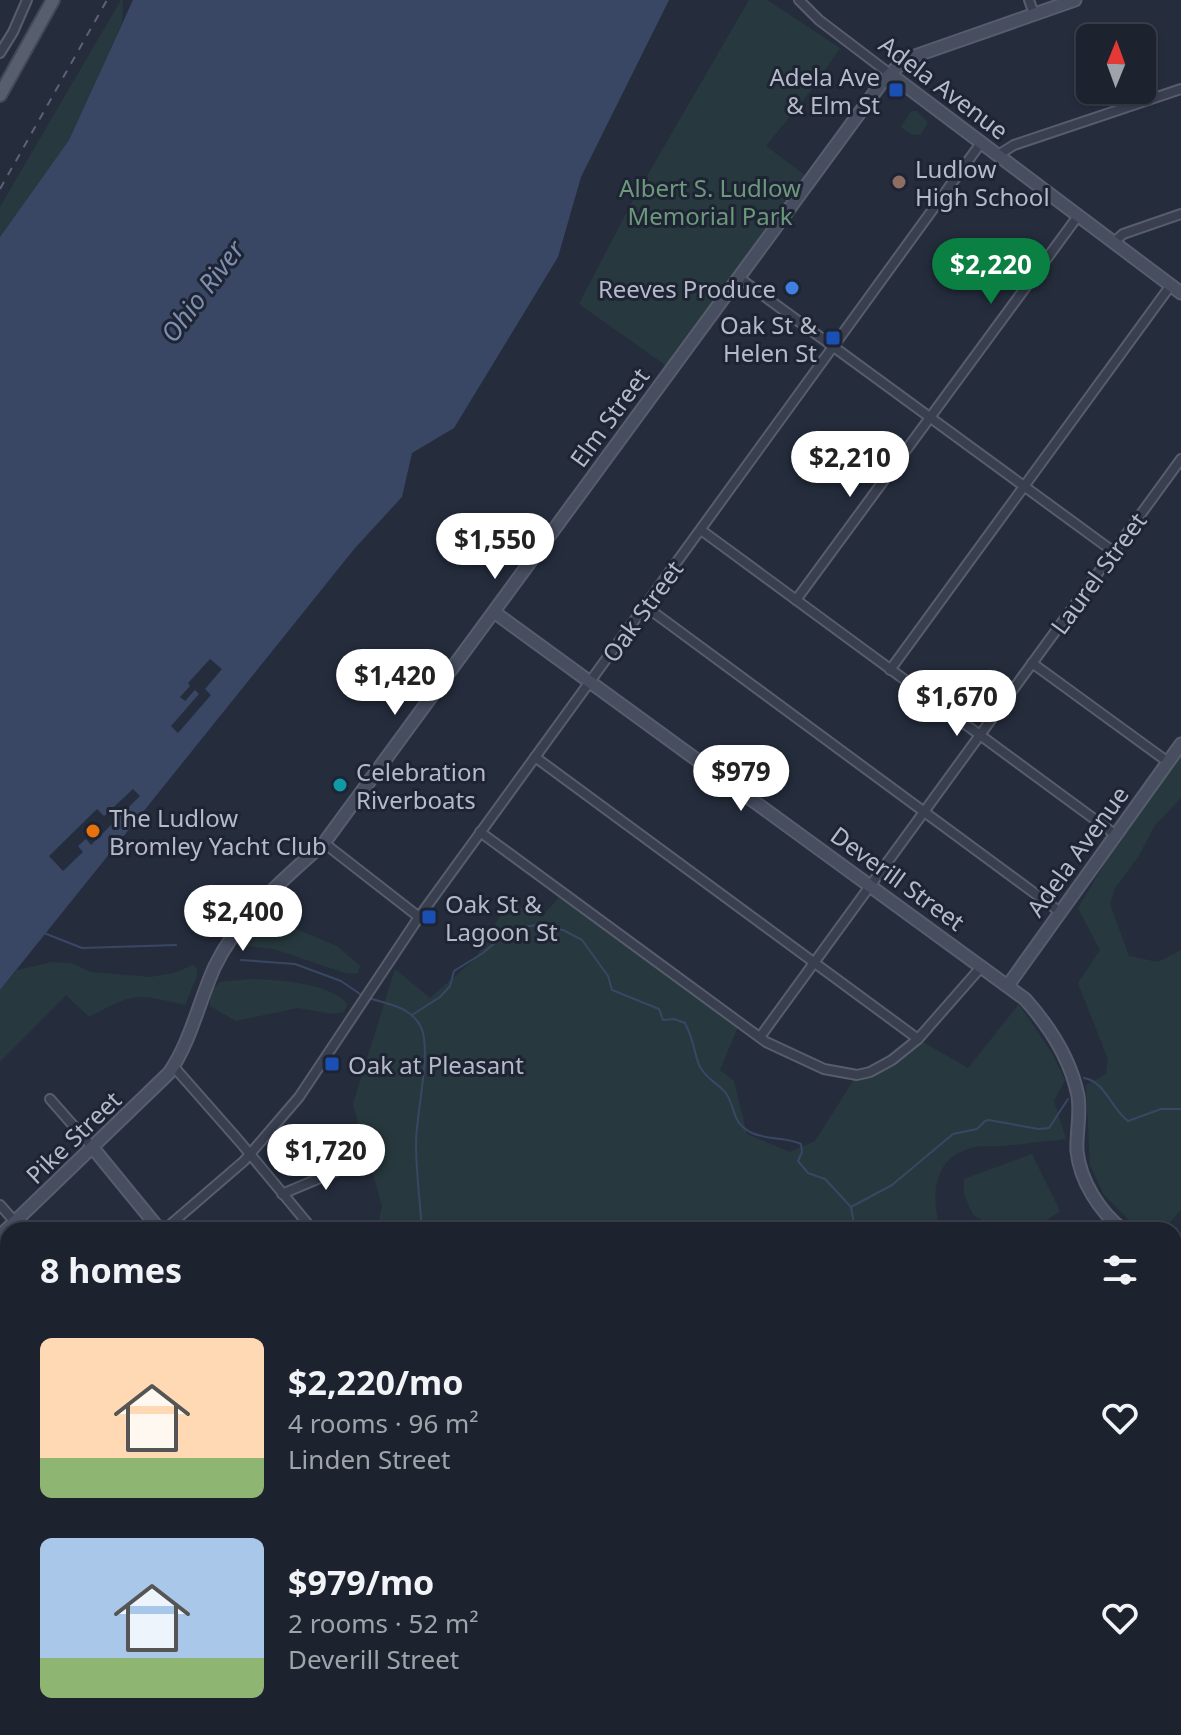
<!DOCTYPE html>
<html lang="en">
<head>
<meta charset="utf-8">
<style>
	body { margin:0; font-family:"Noto Sans",sans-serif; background:#252a36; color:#f1f3f6; height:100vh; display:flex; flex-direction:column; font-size:30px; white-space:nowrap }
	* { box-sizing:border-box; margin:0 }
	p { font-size:26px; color:#a0a4aa }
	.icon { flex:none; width:44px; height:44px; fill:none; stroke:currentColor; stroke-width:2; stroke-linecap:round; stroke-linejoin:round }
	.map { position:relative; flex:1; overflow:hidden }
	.sheet { position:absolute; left:0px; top:1222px; width:1182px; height:514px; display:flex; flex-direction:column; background:#1c222e; border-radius:24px 24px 0 0; box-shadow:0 2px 6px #0004,0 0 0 2px #3a3f4a }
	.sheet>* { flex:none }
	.needle { width:52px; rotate:1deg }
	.buttons { position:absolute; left:1076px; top:24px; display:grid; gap:16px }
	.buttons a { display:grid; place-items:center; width:80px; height:80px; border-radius:12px; background:#1c222e; box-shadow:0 2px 6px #0004,0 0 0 2px #3a3f4a; font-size:40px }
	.price { position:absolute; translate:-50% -68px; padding:0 18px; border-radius:28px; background:#fff; color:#222; font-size:26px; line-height:52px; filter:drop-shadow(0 2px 4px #0008) }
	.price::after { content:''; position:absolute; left:50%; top:48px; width:24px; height:18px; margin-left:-12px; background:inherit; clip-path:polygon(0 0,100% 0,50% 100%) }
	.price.selected { background:#0b8043; color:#fff }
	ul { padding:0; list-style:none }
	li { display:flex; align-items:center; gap:24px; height:200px; padding:0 40px }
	li span { display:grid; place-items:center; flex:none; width:224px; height:160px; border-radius:12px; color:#555 }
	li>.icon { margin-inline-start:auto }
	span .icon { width:96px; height:96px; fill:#fffc; stroke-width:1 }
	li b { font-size:34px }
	h2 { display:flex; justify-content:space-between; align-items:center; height:96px; padding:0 40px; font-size:34px }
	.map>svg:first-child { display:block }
	.green { fill:#27393e }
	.water { fill:#394764 }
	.pier { fill:#252d3d }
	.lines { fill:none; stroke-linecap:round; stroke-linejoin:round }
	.stream { stroke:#394764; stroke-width:2 }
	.street-casing { stroke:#575d6c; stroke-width:12 }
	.secondary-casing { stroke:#575d6c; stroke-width:15 }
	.primary-casing { stroke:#424857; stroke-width:16 }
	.street { stroke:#393f4e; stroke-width:8 }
	.secondary { stroke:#474e60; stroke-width:11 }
	.primary { stroke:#575e6d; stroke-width:12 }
	.rail { stroke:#5b6374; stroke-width:2; stroke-dasharray:8 8; stroke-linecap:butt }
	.transit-dot { fill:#1a4fb4; stroke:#1e2433; stroke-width:3 }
	.education-dot { fill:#8d6e63; stroke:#1e2433; stroke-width:3 }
	.shop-dot { fill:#3f7fe0; stroke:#1e2433; stroke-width:3 }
	.culture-dot { fill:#0f9aa8; stroke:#1e2433; stroke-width:3 }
	.food-dot { fill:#e8710a; stroke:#1e2433; stroke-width:3 }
	.labels { text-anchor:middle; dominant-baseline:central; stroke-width:6; stroke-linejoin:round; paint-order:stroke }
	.poi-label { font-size:24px; fill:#b5bac9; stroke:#1e2433; text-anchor:start }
	.street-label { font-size:24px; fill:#b5bac9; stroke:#1e2433 }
	.park-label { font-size:24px; fill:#6c997b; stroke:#1e2433 }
	.water-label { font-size:26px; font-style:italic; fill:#7d8eaf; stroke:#1e2433 }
</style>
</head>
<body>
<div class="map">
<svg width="1181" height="1735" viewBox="0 0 1181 1735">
	<rect width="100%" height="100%" fill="#252d3d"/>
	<g class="green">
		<path d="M121,0H123L122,23L69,140L0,237V207Z"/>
		<path d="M749,0H767L840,48L811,90L766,146L810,179L671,369L579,304L632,202Z"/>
		<path d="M911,111H917L928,123L920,135L911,134L901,127Z"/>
		<path d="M1181,755V798L1155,825L1138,857L1115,888L1110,904L1129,956L1158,962L1181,950V1210L1163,1230H1139L1104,1195L1090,1165L1086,1085L1106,1074L1108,1059L1078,983L1100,950L1078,908L1108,858Z"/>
		<path d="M564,892L740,1022L720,1070L734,1081L747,1134L790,1152L815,1141L857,1075L864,1074L918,1039L968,1068L1019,1004L1053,1055L1065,1080L1054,1101L1066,1139C1045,1141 1024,1144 1003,1146C993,1147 981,1145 971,1148C932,1158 931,1197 940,1230H377L382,1206L353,1104L395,969L430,998L475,959L508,902L541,917Z"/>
		<path d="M260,914L337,946L360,966L358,973L348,974L274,949L246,946L240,941V935Z"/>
		<path d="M52,962L71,963L91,972L150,977L174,973L193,965L197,969V976L185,1005C133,993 136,993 89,1017L66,995L0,1062V990L17,970Z"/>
		<path d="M251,979C276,980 332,983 347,1004L344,1012L333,1014L298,1008L236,1021L210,1006V992L220,982Z"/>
		<path d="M1032,1154L1060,1211L1033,1229L1002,1230L973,1215L964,1194V1179Z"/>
		<path d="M15,1222L22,1230H8V1367L0,1374V1236Z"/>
		<path d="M1174,1266L1181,1270V1735H467L469,1728H1174Z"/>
		<path d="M214,1728H356L354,1735H211Z"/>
	</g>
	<path class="water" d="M133,0H669L581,177L558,257L454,428L412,453L402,497L355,548L0,990V237L69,140Z"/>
	<g class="pier">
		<path d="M210,659L222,669L205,689L211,695L178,733L171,726L199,694L195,690L185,701L180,697L190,686L188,683Z"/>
		<path d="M133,789L140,796L91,845L86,839L78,846L83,852L63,871L49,856L97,809L104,816Z"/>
	</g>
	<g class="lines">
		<g class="stream">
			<path d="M44,933L82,948L176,945"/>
			<path d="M241,960L295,964L341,981L363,996"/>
			<path d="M369,998C390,1005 410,1006 421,1027C432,1050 416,1114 416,1143C416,1172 420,1201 422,1230"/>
			<path d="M412,1015L440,997L450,986L454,971L483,953L511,929L537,925L563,930L582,940L608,976L612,990L659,1009L663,1020L674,1019L685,1023C694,1040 693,1049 699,1065C705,1078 716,1082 725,1092C737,1108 730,1122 752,1133C767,1140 786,1137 801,1144L802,1152L798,1161L808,1173L825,1179L851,1207L855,1230"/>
			<path d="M1084,1078C1105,1081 1112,1110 1128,1121L1161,1109H1181"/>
			<path d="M851,1207L892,1185L953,1134L977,1129L985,1121L989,1120L1038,1129L1049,1128L1068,1099"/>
			<path d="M1174,1321L1181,1332"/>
			<path d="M595,1735L598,1728"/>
			<path d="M1052,1735L1053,1728"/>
		</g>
		<defs>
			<g id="street">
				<path d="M799,0L819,20L890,74"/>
				<path d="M1029,0L1034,14"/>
				<path d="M0,53L13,32L27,0"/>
				<path d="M998,155L1014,145L1181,89"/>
				<path d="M1114,242L1123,234L1181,214"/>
				<path d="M738,277L1114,552"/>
				<path d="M701,530L1116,835"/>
				<path d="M796,600L1078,216"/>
				<path d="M645,606L1060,912"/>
				<path d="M1032,663L1168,762"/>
				<path d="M890,670L1171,285"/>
				<path d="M535,757L918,1039"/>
				<path d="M480,832L766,1042L824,1069L857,1075L870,1072L892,1060L918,1039L982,966"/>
				<path d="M324,843L419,917"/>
				<path d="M760,1037L1181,459"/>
				<path d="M174,1067L240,1142L313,1230"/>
				<path d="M50,1099L93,1148"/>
				<path d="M282,1194L358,1162"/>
				<path d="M0,1205L22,1230"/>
				<path d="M164,1230L244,1161L299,1097L419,917L981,143"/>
				<path d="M0,1374L8,1367"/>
				<path d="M0,1497L8,1489"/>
				<path d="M0,1542L8,1551"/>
				<path d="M0,1566L8,1559"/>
				<path d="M6,1721L8,1718"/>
			</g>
			<g id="secondary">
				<path d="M890,74L1181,293"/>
				<path d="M494,612L1025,999C1049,1026 1071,1060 1078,1096C1081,1115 1076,1133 1077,1151C1080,1181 1100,1212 1123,1230"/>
				<path d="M1009,984L1181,744"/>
				<path d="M93,1148L160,1230"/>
				<path d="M0,1236L169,1073C191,1041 199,1001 215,966C240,915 283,880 324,843L880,85L899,65L912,57L1075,0"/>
				<path d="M1174,1265L1181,1269"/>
				<path d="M365,1735L367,1728"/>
				<path d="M467,1735L470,1728"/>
			</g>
			<path id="primary" d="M0,95L53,0"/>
		</defs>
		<use href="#street" class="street-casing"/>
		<use href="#secondary" class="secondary-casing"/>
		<use href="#primary" class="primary-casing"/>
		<use href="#street" class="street"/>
		<use href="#secondary" class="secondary"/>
		<use href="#primary" class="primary"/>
		<g class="rail">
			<path d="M0,189L107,0"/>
			<path d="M1174,1323L1181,1316"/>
			<path d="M818,1735L820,1728"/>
		</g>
	</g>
	<g class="transit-dot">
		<rect x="888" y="82" width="16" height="16" rx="4"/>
		<rect x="825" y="330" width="16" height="16" rx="4"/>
		<rect x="421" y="909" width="16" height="16" rx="4"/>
		<rect x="324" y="1056" width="16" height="16" rx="4"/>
	</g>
	<circle class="education-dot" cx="899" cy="182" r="8"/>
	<circle class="shop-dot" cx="792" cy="288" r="8"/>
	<circle class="culture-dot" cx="340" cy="785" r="8"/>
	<circle class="food-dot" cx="93" cy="831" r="8"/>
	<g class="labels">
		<g class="poi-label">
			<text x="880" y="76" text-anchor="end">Adela Ave<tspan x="880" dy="28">&amp; Elm St</tspan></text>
			<text x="915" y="168">Ludlow<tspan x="915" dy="28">High School</tspan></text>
			<text x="776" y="288" text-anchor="end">Reeves Produce</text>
			<text x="817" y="324" text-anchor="end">Oak St &amp;<tspan x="817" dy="28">Helen St</tspan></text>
			<text x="356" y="771">Celebration<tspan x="356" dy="28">Riverboats</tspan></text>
			<text x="109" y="817">The Ludlow<tspan x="109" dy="28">Bromley Yacht Club</tspan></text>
			<text x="445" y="903">Oak St &amp;<tspan x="445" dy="28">Lagoon St</tspan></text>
			<text x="348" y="1064">Oak at Pleasant</text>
		</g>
		<g class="street-label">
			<text transform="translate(944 87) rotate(37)">Adela Avenue</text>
			<text transform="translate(609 417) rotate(-54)">Elm Street</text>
			<text transform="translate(1098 573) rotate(-54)">Laurel Street</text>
			<text transform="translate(642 611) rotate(-54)">Oak Street</text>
			<text transform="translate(1077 851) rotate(-54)">Adela Avenue</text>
			<text transform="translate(898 878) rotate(36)">Deverill Street</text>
			<text transform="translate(73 1137) rotate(-44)">Pike Street</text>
		</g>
		<g class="park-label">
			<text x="710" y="187">Albert S. Ludlow<tspan x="710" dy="28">Memorial Park</tspan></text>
		</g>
		<g class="water-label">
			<text transform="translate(202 291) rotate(-53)">Ohio River</text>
		</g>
	</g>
</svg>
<div class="buttons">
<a><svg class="needle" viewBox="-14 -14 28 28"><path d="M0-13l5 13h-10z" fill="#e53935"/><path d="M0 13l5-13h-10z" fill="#a0a4aa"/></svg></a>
</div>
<b class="price selected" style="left:991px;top:306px">$2,220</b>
<b class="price" style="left:850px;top:499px">$2,210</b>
<b class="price" style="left:495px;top:581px">$1,550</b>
<b class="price" style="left:395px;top:717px">$1,420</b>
<b class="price" style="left:957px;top:738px">$1,670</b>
<b class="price" style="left:741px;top:813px">$979</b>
<b class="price" style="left:243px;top:953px">$2,400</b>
<b class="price" style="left:326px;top:1192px">$1,720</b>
<section class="sheet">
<h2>8 homes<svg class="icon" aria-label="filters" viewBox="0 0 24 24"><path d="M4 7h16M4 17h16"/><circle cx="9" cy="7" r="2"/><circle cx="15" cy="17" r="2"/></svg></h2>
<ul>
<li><span style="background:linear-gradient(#ffd9b3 75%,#8fb573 0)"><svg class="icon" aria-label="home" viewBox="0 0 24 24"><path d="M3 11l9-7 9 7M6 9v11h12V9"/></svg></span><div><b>$2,220/mo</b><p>4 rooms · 96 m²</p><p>Linden Street</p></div><svg class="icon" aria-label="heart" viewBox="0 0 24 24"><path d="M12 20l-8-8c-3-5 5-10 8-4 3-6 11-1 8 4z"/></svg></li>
<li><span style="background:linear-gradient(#a9c7e8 75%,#8fb573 0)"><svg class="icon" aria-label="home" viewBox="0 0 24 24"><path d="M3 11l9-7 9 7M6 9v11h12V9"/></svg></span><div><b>$979/mo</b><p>2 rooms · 52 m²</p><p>Deverill Street</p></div><svg class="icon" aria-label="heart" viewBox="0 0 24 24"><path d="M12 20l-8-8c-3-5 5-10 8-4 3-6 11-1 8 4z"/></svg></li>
</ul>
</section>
</div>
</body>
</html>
